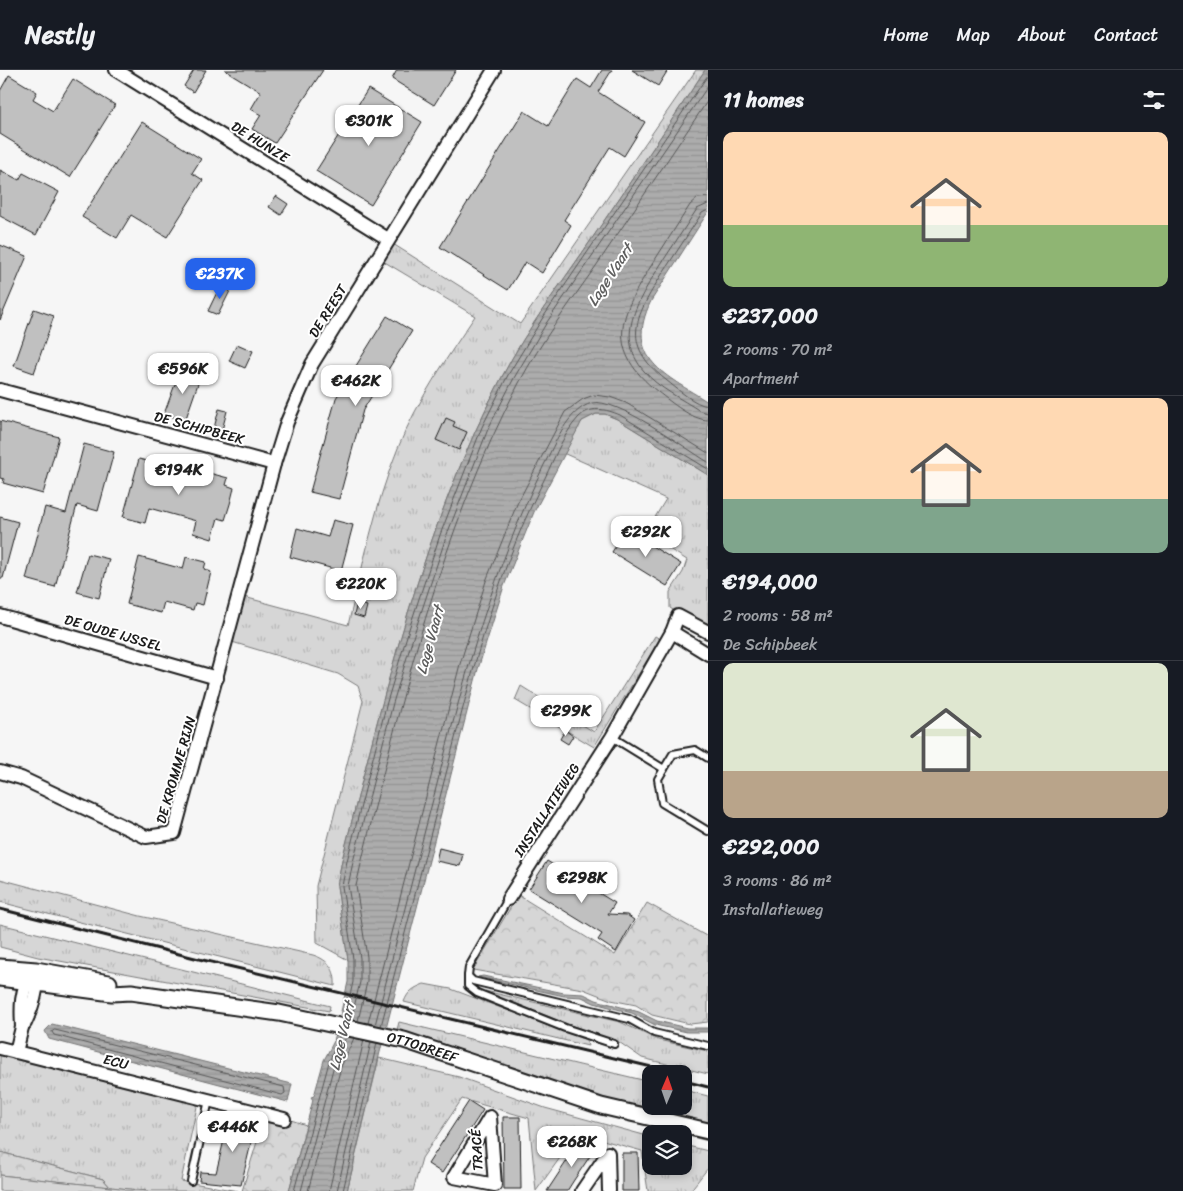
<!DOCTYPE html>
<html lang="en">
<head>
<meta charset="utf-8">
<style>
	body { margin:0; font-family:Sriracha,sans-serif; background:#20242c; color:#f1f3f6; height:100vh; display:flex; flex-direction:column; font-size:19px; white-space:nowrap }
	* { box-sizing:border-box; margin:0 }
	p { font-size:16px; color:#9ea1a6 }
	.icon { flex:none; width:28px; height:28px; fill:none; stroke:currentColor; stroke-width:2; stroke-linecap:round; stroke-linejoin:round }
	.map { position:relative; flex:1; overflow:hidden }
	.side { display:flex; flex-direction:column; background:#171b24; width:475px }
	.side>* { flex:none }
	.needle { width:32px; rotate:2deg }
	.controls { position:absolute; left:642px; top:995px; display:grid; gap:10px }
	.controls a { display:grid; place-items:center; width:50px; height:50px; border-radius:10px; background:#171b24; box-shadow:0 2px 8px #0003; font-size:25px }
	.price { position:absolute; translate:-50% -42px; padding:0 11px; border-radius:10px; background:#fff; color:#222; font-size:16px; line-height:32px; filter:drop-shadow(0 1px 2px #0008) }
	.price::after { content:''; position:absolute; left:50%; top:30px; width:15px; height:11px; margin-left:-8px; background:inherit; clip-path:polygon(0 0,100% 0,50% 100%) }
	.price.on { background:#2563eb; color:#fff }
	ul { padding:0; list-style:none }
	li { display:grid; align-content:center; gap:10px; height:265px; padding:0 15px }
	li+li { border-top:1px solid #363941 }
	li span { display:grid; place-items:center; height:155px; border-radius:10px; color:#555 }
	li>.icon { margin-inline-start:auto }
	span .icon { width:90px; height:90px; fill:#fffc; stroke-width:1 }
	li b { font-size:21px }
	h2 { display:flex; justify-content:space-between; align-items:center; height:60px; padding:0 15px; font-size:21px }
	header { display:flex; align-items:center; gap:30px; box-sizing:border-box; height:70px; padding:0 25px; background:#171b24; border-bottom:1px solid #363941 }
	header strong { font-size:24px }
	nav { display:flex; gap:28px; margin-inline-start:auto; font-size:18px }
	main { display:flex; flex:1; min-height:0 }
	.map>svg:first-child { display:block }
	.grass { fill:url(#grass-tufts); stroke:#797979 }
	.forest { fill:url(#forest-crowns); stroke:#797979 }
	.garden { fill:#d6d6d6; stroke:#797979 }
	.water { fill:url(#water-rules); stroke:#727272 }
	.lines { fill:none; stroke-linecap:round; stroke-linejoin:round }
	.shore { stroke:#565656; stroke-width:1 }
	.building { fill:#c0c0c0; stroke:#1c1c1c }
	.service-casing { stroke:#1c1c1c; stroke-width:10 }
	.minor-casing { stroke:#1c1c1c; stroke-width:16 }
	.tertiary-casing { stroke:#1c1c1c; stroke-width:19 }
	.service { stroke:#fff; stroke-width:6 }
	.minor { stroke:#fff; stroke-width:12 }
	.tertiary { stroke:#fff; stroke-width:15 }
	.rail { stroke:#1c1c1c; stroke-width:3 }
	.labels { text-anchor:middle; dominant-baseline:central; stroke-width:4; stroke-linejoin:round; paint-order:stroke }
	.street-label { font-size:14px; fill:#1c1c1c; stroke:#fff }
	.water-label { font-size:15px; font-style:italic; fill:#5d5d5d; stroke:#fff }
</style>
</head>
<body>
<header>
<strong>Nestly</strong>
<nav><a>Home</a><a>Map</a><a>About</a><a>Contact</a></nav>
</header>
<main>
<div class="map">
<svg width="708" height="1121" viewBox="0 0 708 1121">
	<defs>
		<pattern id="grass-tufts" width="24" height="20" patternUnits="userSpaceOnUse" patternTransform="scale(1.25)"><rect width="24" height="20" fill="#d6d6d6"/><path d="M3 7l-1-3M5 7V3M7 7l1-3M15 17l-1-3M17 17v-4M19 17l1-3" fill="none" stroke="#b7b7b7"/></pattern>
		<pattern id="forest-crowns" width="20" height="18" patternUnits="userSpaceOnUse" patternTransform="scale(1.25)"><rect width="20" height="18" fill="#d6d6d6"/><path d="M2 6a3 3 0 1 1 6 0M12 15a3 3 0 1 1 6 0" fill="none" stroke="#b7b7b7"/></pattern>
		<pattern id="water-rules" width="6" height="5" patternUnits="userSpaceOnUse" patternTransform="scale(1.25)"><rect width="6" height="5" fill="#acacac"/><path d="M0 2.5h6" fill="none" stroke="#939393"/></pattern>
	</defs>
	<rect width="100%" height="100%" fill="#f6f6f6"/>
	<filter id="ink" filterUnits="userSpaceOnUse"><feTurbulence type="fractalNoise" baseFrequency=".02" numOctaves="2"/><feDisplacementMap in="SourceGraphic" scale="10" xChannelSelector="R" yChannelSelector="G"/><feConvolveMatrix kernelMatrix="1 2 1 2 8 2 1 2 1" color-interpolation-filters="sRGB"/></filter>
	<g filter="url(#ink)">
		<g class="grass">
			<path d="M696,0H705C666,59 627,117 587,176C558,218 527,259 503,305C423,456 384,625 342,790L337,816L348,890L317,873L316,816L363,631L358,616L338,604L232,572L244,527L348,555C363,496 375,434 398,378C417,331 447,288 475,246L383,191L393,174L520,254Z"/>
			<path d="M596,344H605L617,349L708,405V562L670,538V522L683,502L687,490L645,464L666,429L563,383L582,351Z"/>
			<path d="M655,566L660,569L594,677L515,630L521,616L594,662Z"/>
			<path d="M0,809L140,846L313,885C329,890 336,900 335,916L0,832Z"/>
			<path d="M0,854L330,936L329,941L38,887L0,877Z"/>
			<path d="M424,914L451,919L586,970L588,976L404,932C408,921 414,918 424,914Z"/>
			<path d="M485,921L620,952L658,970L708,981V1004L642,988L616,970L600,967Z"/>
			<path d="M399,952L651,1012V1036H684V1020L708,1026V1055L590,1026L397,960Z"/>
			<path d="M0,982L198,1032L181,1111L238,1121H148L110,1117L103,1109L0,1082Z"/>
			<path d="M379,988L459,1007L545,1038L651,1067V1096H684V1075L708,1081V1098L690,1121H648L642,1081L578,1063L536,1121L529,1048L462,1029L422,1088L413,1121H347Z"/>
			<path d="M445,990L708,1068V1071L592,1041Z"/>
		</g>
		<g class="forest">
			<path d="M518,825L615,885L647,833L708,867V952L690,954L652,945L636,935L611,930L583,919L473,900Z"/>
			<path d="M285,1048L306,1055L289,1121H242L264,1049Z"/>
			<path d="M0,1082L103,1109L110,1117L0,1105Z"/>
		</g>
		<path class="garden" d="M0,1105L148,1121H0Z"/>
		<g class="water">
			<path d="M705,0H708V142L651,231C623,289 666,305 708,332V405L617,349L605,344H596L582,351L534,442L504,516L478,599L380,982L347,1121H289L313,1030L311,1027L314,1026L324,990L334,971L348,912V890L337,816L342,790C384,625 423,456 503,305C527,259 558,218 587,176C627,117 666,59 705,0Z"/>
			<path d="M483,906L564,923L584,924L596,930L639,942L657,951L687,958H708V962H687L655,955L632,943L594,933L582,927L564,926L478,907Z"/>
			<path d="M52,954L292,1014L288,1032L49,969L45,961Z"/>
		</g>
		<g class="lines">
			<g class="shore">
				<path d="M708,127L698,128L690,135C677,155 664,176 651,196C619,246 605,280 658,322C671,332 692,350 708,350"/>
				<path d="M708,134L697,139C685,157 673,176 661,194C641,226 613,265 644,301C658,318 682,329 700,341L708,343"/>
				<path d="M708,140L702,143C689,162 677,182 664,201C637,244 618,273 666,310C676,318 695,335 708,336"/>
				<path d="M345,948L353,912V889L342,816L347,791L387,632L409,559L440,465L482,357L508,305L542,249L708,5"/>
				<path d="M351,950L360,912V888L348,816L353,792L393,633L415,561L446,467L488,359L514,308L547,252L708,16"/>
				<path d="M358,951L367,912V887L356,816L361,794C401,631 440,463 519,313C541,272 569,234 596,196C634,140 671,85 708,30"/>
				<path d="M368,953L460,594L486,511L517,434L565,342L583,329L594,325L610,327L626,333L708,383"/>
				<path d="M375,955C396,874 416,794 437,714C465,604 494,497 544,395C555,374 567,340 592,333C616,327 685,378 708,392"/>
				<path d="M381,956C403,870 426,783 448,696C472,602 496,506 540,418C551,397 562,365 578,348C590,335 606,339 620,345L708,399"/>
				<path d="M55,960L284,1017L285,1023L282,1025L54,965L52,962Z"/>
				<path d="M294,1121L329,992L340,965"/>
				<path d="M301,1121L334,995L346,967"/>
				<path d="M308,1121L341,997L354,968"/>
				<path d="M329,1121L364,970"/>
				<path d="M337,1121L371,972"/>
				<path d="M343,1121L377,973"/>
			</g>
		</g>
		<g class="building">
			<path d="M194,0H206L193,22L184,16Z"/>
			<path d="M225,0H323L275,73L252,59L261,45L251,39L261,22Z"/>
			<path d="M397,0H456L434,35L392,9Z"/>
			<path d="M602,0H612L598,22L645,52L624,86L610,77L564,150L571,155L542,203L525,192L508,220L440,177L524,41L548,56L577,9L591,18Z"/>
			<path d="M632,0H668L658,16Z"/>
			<path d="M9,5L37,22L33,29L53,41L73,9L115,35L70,107L0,64V21Z"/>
			<path d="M368,19L422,52L371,135L316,101Z"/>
			<path d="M142,52L201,89L192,103L203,110L167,167L131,145L117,168L82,147Z"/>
			<path d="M0,100L19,110L23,103L59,122L36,165L0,146Z"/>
			<path d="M276,126L288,134L281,145L269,137Z"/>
			<path d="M0,175L27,186L0,250Z"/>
			<path d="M221,214L231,219L218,245L208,241Z"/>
			<path d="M34,239L54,246L34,303L14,296Z"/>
			<path d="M387,246L412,261L363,340L339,429L310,422L336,328Z"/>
			<path d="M237,274L253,281L245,298L229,291Z"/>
			<path d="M181,298L201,305L185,351L164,344Z"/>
			<path d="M219,339L227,341L222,360L214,358Z"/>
			<path d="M446,348L455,352L453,356L467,362L459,380L436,370Z"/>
			<path d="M0,351L59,367L43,424L3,413L4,409L0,408Z"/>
			<path d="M84,374L114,382L98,441L77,435L55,517L26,509L45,437L66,443Z"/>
			<path d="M139,389L208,407L209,403L228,408L226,415L234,418L230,434L225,450L218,448L212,469L193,463L196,451L149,438L145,453L123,447Z"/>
			<path d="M0,447L18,452L3,508H0Z"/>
			<path d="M333,450L353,455L341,501L290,487L297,458L328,467Z"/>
			<path d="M626,460L681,494L667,516L612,482Z"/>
			<path d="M88,484L109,489L99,528L77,522Z"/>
			<path d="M139,487L183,499L186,487L206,492L204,499L211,502L203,535L195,533L193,540L164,532L161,543L127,534Z"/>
			<path d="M357,533L367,536L364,548L354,545Z"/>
			<path d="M565,660L573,666L568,674L560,669Z"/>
			<path d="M439,778L463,784L460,796L436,791Z"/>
			<path d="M547,791L615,833L608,844L627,845L634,850L616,882L598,870L602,864L529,819Z"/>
			<path d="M469,1031L483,1040L442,1103L428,1094Z"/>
			<path d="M230,1045L256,1052L241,1115L199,1111L200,1102L216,1103Z"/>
			<path d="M503,1047H520L521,1119H504Z"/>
			<path d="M580,1071L594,1080L574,1110L567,1121H547Z"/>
			<path d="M622,1083H638L639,1121H622Z"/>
		</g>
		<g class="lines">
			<defs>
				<g id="service">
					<path d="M612,667L664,699L673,684L695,680L708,688"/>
					<path d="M664,699L658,709L662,733L708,761"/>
					<path d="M508,829L469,897L468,906L473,911L629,949L654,963L708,976"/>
					<path d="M468,906V916L477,923L565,958L614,974"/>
					<path d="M191,1111L209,1030"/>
				</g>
				<g id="minor">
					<path d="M116,0L388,169"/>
					<path d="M0,320L274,394"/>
					<path d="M0,546L217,608"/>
					<path d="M672,562L708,584"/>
					<path d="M0,702L21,708L146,767L174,763L274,394L287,352L312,294L494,0"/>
					<path d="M508,829L612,667L672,562L678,546L708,562"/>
					<path d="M25,953C32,938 38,921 37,905"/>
					<path d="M22,957C21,940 20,918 32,905"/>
					<path d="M0,978L284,1049"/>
					<path d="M16,982L24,949"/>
					<path d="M490,1047L495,1115L454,1107Z"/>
					<path d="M582,1121L608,1083L609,1121"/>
				</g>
				<g id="tertiary">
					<path d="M0,897L36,900L109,913"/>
					<path id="s1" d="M0,908L112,923L131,922L279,943L404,970L601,1036L708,1061"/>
				</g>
			</defs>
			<use href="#service" class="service-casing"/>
			<use href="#minor" class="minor-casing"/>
			<use href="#tertiary" class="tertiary-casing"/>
			<use href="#service" class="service"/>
			<use href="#minor" class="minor"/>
			<use href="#tertiary" class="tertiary"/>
			<g class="rail">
				<path d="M0,839L203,890L681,1004"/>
				<path d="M684,1011L708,1017"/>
			</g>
		</g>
	</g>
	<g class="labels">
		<g class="street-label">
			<text transform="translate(260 72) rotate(32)">DE HUNZE</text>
			<text transform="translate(328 241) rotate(-58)">DE REEST</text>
			<text transform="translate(199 358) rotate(15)">DE SCHIPBEEK</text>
			<text transform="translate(113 563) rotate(16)">DE OUDE IJSSEL</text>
			<text transform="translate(176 700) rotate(-74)">DE KROMME RIJN</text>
			<text transform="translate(547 740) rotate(-57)">INSTALLATIEWEG</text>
			<text stroke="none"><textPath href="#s1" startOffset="429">OTTODREEF</textPath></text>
			<text transform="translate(116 992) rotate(14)">ECU</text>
			<text transform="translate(477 1080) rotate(-93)">TRACÉ</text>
		</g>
		<g class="water-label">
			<text transform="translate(610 205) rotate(-57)">Lage Vaart</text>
			<text transform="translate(430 570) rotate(-75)">Lage Vaart</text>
			<text transform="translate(342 966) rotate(-77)">Lage Vaart</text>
		</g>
	</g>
</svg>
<div class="controls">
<a><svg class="needle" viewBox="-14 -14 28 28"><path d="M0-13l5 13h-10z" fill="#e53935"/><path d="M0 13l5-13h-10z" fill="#9ea1a6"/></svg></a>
<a><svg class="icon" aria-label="layers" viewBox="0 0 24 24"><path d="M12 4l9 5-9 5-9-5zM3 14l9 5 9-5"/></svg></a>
</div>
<b class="price" style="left:369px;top:77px">€301K</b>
<b class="price on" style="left:220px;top:230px">€237K</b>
<b class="price" style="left:183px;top:325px">€596K</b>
<b class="price" style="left:356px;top:337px">€462K</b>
<b class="price" style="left:179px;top:426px">€194K</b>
<b class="price" style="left:646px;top:488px">€292K</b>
<b class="price" style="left:361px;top:540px">€220K</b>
<b class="price" style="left:566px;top:667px">€299K</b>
<b class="price" style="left:582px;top:834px">€298K</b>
<b class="price" style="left:233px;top:1083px">€446K</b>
<b class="price" style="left:572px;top:1098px">€268K</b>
</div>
<section class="side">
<h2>11 homes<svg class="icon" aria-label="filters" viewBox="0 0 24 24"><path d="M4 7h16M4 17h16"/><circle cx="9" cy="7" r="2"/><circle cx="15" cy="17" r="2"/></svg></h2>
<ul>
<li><span style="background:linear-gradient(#ffd9b3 60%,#8fb573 0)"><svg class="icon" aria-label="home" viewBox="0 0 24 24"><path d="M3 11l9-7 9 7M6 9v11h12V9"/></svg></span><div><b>€237,000</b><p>2 rooms · 70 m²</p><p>Apartment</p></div></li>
<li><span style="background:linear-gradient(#ffd9b3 65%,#7fa58c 0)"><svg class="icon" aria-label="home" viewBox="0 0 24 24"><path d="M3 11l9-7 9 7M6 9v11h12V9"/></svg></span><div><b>€194,000</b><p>2 rooms · 58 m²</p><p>De Schipbeek</p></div></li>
<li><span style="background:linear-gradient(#dfe7d0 70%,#b9a48a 0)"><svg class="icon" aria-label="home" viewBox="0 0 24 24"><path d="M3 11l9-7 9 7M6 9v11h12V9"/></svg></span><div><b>€292,000</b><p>3 rooms · 86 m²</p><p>Installatieweg</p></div></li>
</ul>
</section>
</main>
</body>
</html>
